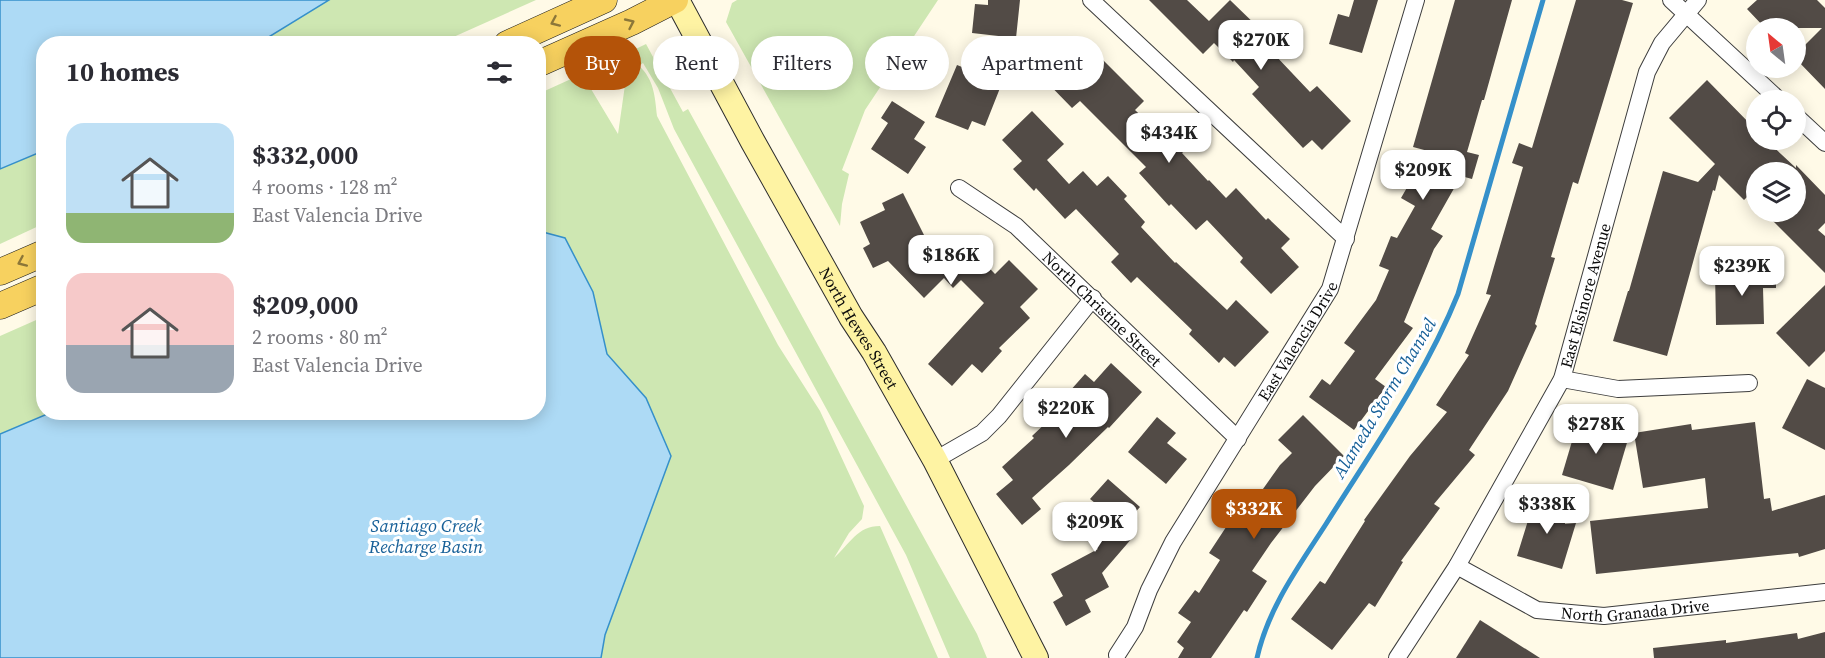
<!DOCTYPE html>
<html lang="en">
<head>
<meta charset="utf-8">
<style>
	body { margin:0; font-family:"Source Serif 4",serif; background:#f2f2f3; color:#2b2b33; height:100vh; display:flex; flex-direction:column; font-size:22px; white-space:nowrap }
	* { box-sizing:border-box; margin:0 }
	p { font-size:20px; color:#7c7c81 }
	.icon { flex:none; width:33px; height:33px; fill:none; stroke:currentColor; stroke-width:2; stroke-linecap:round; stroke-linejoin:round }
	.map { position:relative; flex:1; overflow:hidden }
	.panel { position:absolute; left:36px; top:36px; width:510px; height:384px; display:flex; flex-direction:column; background:#fff; border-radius:24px; box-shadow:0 3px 15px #0003 }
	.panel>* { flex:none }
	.banner { position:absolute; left:564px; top:36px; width:570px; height:54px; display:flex; gap:12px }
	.needle { width:39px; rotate:331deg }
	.buttons { position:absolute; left:1746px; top:18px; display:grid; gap:12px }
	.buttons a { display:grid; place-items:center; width:60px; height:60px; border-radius:50%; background:#fff; box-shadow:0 3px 15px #0003; font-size:30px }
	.price { position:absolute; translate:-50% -51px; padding:0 14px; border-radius:12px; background:#fff; color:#222; font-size:20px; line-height:39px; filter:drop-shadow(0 2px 3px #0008) }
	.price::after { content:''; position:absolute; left:50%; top:36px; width:18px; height:14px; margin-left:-9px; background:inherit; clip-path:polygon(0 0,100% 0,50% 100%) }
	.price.selected { background:#b45309; color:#fff }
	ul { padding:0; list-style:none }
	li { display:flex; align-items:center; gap:18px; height:150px; padding:0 30px }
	li span { display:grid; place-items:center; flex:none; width:168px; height:120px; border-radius:18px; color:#555 }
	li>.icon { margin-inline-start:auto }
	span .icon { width:72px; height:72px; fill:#fffc; stroke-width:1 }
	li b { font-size:26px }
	h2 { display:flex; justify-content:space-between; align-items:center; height:72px; padding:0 30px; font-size:26px }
	.tag { padding:0 21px; border-radius:27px; background:#fff; box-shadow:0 3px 15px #0003; font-size:21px; line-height:54px }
	.tag.selected { background:#b45309; color:#fff }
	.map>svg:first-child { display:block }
	.green { fill:#cee7b2 }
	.water { fill:#addaf5; stroke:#3590ca; stroke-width:1.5 }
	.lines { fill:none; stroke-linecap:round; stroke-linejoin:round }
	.stream { stroke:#3590ca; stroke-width:5 }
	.building { fill:#524b46 }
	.street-casing { stroke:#3d3d3d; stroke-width:18 }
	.secondary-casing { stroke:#2c2c2c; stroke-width:26 }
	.primary-casing { stroke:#1b1b1b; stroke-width:27 }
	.street { stroke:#fff; stroke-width:16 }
	.secondary { stroke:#fef3a3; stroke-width:24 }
	.primary { stroke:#f7d15f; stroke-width:26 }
	.oneway { stroke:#8c7739 }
	.labels { text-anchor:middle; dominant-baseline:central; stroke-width:6; stroke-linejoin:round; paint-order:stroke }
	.street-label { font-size:16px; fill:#0a0a0a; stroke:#fff }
	.water-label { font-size:18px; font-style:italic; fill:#176098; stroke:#fff }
</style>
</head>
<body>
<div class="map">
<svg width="1825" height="658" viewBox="0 0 1825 658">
	<rect width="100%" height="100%" fill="#fffae7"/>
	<g class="green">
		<path d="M329,0H536L440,43H259Z"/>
		<path d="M737,0H938L865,110L842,170L849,174L842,204L840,226L726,22L732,3Z"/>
		<path d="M646,44L683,112L688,109L977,634L987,658H950L906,555L674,129L658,88L643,63L639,66C654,79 655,97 657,116L778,345L820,411L864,506L862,519L849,533L834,558C850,544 857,526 880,526L938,658H601L646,398L607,354L593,292L565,238L539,231L538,94L582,74L618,134L625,85L617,78L609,62Z"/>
		<path d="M43,151V224L0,244V169Z"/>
		<path d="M43,317L44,412L52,413L0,434V336Z"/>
	</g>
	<g class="water">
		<path d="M0,0H329L259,43L44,44L43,151L0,169Z"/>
		<path d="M539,231L565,238L593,292L607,354L646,398L671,456L605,635L601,658H0V434L52,412H538Z"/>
	</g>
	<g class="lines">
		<path class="stream" d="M1257,658C1268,608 1299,566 1326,524C1373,449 1425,376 1458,294L1543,0"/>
	</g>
	<g class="building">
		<path d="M988,0H1020L1016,38L972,33L975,4L988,5Z"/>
		<path d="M1149,0H1187L1209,21L1230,0L1263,32L1258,37L1310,92L1317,86L1351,121L1322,150L1312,140L1303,148L1252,94L1259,87L1234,60L1233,62L1214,43L1203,54Z"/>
		<path d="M1354,0H1378L1362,53L1329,44L1338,14L1349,17Z"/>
		<path d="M1455,0H1512L1484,100H1482L1467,152L1479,155L1472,179L1461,176L1431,229L1443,236L1434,249L1404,322L1413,328L1375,379L1386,387L1354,430L1309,397L1322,379L1330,385L1355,351L1344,343L1376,300L1389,270L1379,266L1391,236L1397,238L1415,206L1401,198L1428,151L1413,147Z"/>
		<path d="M1576,0H1622L1633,3L1578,184L1573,182L1551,257L1555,258L1535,324L1537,326L1508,391L1469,450L1475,455L1434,504L1440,508L1401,561L1403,562L1375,607L1369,603L1332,650L1291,619L1320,581L1325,584L1365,521L1364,520L1410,456L1447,412L1436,405L1469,355L1465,353L1491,295L1486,294L1523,167L1512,163L1519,143L1532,148Z"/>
		<path d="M1757,0H1817L1825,8V89L1796,59V54L1822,28H1765L1747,9Z"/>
		<path d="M1063,41L1081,59L1092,49L1144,101L1135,110L1161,135L1172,125L1190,146L1182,153L1208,181L1209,180L1226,198L1236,188L1266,220L1268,218L1290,239L1281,248L1299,267L1271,294L1240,262L1243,258L1207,220L1196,230L1171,204L1169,206L1139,173L1146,167L1080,101L1072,108L1034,69Z"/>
		<path d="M957,65L1002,83L985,126L972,121L968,130L935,117Z"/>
		<path d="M1707,80L1756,130V140H1766L1796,168V165L1825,195V223L1818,230L1825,236V273L1764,212H1796V172H1756V188L1744,200L1719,175L1715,191L1713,190L1667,356L1613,341L1628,291H1629L1663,171L1698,182L1715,164L1669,118Z"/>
		<path d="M892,101L925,122L914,139L926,147L908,174L871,149L888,123L881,118Z"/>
		<path d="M1032,111L1064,144L1047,160L1069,184L1083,171L1097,186L1108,176L1127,196L1124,199L1145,222L1141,227L1175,263L1176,262L1227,310L1236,300L1269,332L1235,367L1224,357L1219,363L1189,334L1192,330L1137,277L1131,283L1111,262L1119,254L1076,209L1065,219L1036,188L1034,191L1013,169L1022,161L1002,140Z"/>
		<path d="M903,193L929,245L938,237L956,256L967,245L995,274L1009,260L1038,289L1020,307L1030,318L999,348L1002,351L982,373L972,364L952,386L928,364L984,303L961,280L953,288L944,278L924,298L888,261L873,268L863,248L870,244L860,222L885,210L882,203Z"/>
		<path d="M1776,271V288H1763L1764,324L1716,325L1715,272Z"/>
		<path d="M1825,285V351L1809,367L1776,333Z"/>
		<path d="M1111,363L1142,392L1109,428L1108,427L1069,465L1032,498L1041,509L1022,525L996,494L1013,480L1002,467L1034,438L1032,436L1050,419L1057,427L1081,403L1069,392L1085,374L1094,382Z"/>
		<path d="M1807,379L1825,388V450L1782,428Z"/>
		<path d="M1303,415L1344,456L1315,486L1271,543L1252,571L1267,581L1247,612L1244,610L1211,658H1178L1184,648L1177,642L1191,622L1178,613L1195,590L1199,593L1220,560L1209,553L1234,515L1232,514L1250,490L1258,496L1280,465L1292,453L1278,440Z"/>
		<path d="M1157,417L1176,433L1167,443L1187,459L1166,484L1128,452Z"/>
		<path d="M1578,421L1629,436L1613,490L1562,475Z"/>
		<path d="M1755,422L1764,499L1770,498L1772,511L1825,495V549L1799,557L1798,553L1596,574L1590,521L1708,508L1705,478L1643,488L1634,433L1691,424L1692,430Z"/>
		<path d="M1108,479L1140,507L1122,527L1133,537L1102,573L1109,587L1085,600L1091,612L1066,626L1053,602L1063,596L1051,574L1098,549L1078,532L1100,507L1090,499Z"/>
		<path d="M1535,498L1563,507L1564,517L1563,522H1565V524L1576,523L1562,569L1517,556Z"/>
		<path d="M1480,620L1540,658H1456Z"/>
		<path d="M1825,632V658H1654L1653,648L1726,640V643L1797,633L1798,639Z"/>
	</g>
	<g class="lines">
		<defs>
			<g id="street">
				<path d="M1091,0L1346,239"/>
				<path d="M1671,0L1779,100"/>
				<path d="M1796,116L1825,143"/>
				<path id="s1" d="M959,188L1016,226L1238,439"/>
				<path d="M1562,379L1618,389L1749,383"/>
				<path d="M935,460L982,433L999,416L1093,298"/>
				<path id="s2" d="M1457,566L1537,610L1604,616L1825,592"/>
				<path id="s3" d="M1117,655L1135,627L1149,590L1173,542L1330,289L1416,0"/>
				<path id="s4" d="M1397,658L1457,566L1562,379L1647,72L1662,43L1698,0"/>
			</g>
			<g id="secondary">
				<path id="s5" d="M677,0L753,142L851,317L874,352L935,460L1036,658"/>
			</g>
			<g id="primary">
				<path d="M507,44L604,0"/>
				<path d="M538,64L632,22L675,0"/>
				<path d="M0,272L44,253"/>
				<path d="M0,306L44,287"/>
			</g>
		</defs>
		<use href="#street" class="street-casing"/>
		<use href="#secondary" class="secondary-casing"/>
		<use href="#primary" class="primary-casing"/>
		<use href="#street" class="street"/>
		<use href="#secondary" class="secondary"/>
		<use href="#primary" class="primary"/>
	</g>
	<defs><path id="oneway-chevron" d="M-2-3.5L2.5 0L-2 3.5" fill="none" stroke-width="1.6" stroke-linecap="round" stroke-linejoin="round" transform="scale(1.5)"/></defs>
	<g class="oneway">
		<use href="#oneway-chevron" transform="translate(555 22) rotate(156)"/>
		<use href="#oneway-chevron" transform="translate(630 23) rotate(-25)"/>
		<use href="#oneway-chevron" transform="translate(22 262) rotate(156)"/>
	</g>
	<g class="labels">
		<g class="street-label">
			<text stroke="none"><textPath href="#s4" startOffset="411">East Elsinore Avenue</textPath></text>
			<text stroke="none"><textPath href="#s1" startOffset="188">North Christine Street</textPath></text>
			<text stroke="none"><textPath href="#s5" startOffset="375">North Hewes Street</textPath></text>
			<text stroke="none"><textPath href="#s3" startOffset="363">East Valencia Drive</textPath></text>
			<text stroke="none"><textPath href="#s2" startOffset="190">North Granada Drive</textPath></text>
		</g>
		<g class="water-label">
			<text transform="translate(1384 398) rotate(-59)">Alameda Storm Channel</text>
			<text x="426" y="525">Santiago Creek<tspan x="426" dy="21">Recharge Basin</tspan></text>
		</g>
	</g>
</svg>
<div class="buttons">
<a><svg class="needle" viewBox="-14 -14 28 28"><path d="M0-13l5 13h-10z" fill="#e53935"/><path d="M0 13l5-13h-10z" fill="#7c7c81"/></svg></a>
<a><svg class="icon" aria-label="locate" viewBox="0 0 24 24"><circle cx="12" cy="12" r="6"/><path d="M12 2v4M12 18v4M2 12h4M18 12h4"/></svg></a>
<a><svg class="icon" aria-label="layers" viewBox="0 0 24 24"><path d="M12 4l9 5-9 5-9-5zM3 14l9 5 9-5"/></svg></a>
</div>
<b class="price" style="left:1261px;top:71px">$270K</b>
<b class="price" style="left:1169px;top:164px">$434K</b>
<b class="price" style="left:1423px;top:201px">$209K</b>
<b class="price" style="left:951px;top:286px">$186K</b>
<b class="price" style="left:1742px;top:297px">$239K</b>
<b class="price" style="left:1066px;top:439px">$220K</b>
<b class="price" style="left:1596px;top:455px">$278K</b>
<b class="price" style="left:1547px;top:535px">$338K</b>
<b class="price selected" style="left:1254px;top:540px">$332K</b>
<b class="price" style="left:1095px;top:553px">$209K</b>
<div class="banner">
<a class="tag selected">Buy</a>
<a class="tag">Rent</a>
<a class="tag">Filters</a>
<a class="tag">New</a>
<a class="tag">Apartment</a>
</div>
<section class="panel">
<h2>10 homes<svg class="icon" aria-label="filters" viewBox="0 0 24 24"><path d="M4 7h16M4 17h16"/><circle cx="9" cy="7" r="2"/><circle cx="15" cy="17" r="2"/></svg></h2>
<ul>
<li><span style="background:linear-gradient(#bfe0f5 75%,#8fb573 0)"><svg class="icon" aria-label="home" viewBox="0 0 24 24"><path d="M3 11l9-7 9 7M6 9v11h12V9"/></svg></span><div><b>$332,000</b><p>4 rooms · 128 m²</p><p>East Valencia Drive</p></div></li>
<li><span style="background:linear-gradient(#f6c9c9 60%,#9aa5b1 0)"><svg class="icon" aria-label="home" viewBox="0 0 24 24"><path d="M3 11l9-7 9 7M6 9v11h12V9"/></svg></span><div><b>$209,000</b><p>2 rooms · 80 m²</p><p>East Valencia Drive</p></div></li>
</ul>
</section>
</div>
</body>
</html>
